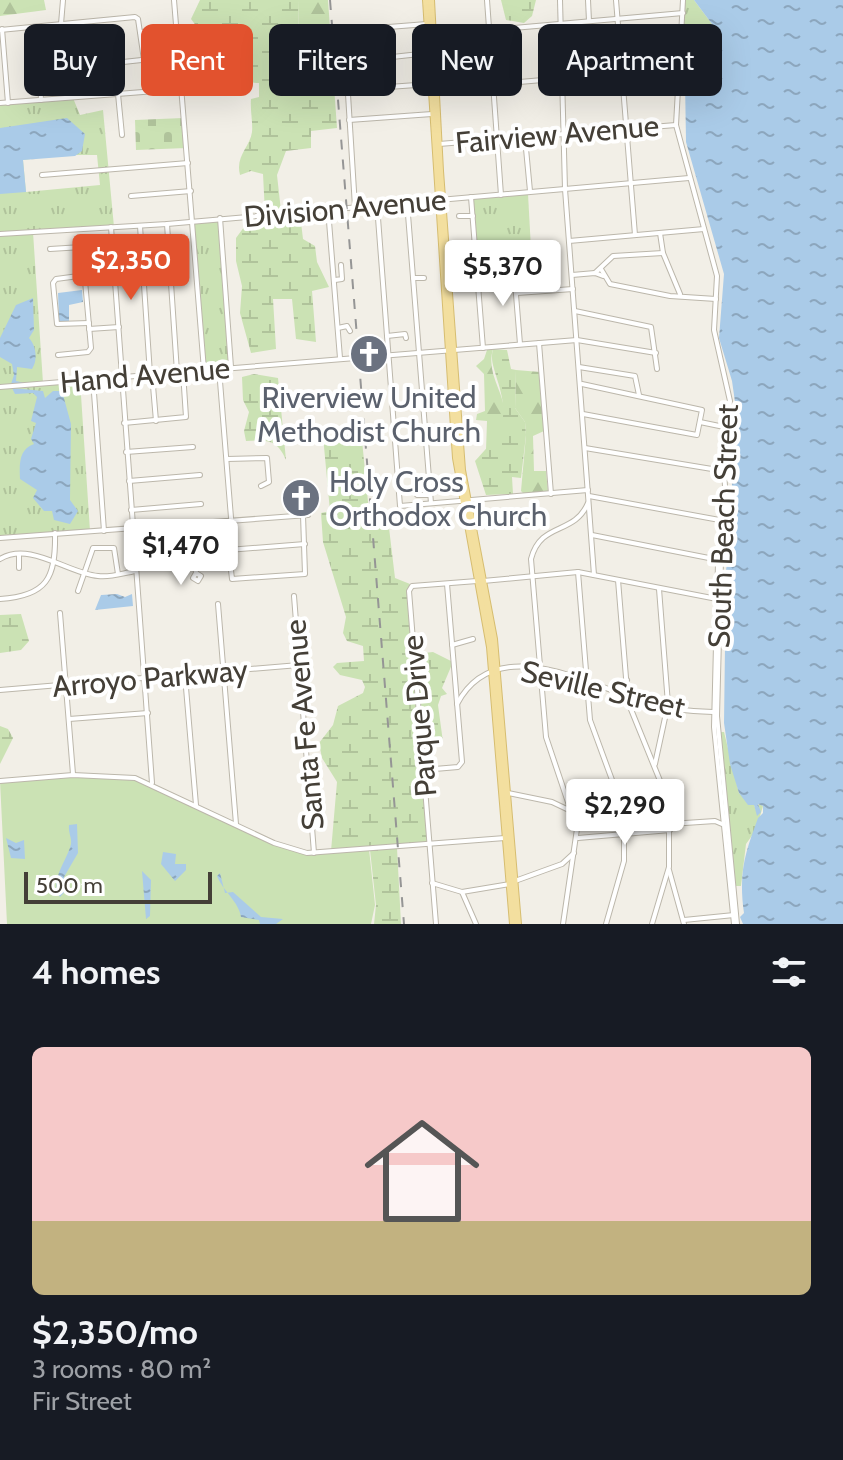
<!DOCTYPE html>
<html lang="en">
<head>
<meta charset="utf-8">
<style>
	body { margin:0; font-family:Cabin,sans-serif; background:#242831; color:#f1f3f6; height:100vh; display:flex; flex-direction:column; font-size:30px; white-space:nowrap }
	* { box-sizing:border-box; margin:0 }
	p { font-size:26px; color:#9ea1a6 }
	.icon { flex:none; width:44px; height:44px; fill:none; stroke:currentColor; stroke-width:2; stroke-linecap:round; stroke-linejoin:round }
	.map { position:relative; height:924px; overflow:hidden }
	.panel { display:flex; flex-direction:column; background:#171b24; flex:1 }
	.panel>* { flex:none }
	.banner { position:absolute; left:24px; top:24px; width:796px; height:72px; display:flex; gap:16px }
	.scale { position:absolute; left:24px; bottom:20px; width:188px; box-sizing:border-box; padding-left:8px; border:4px solid #443f37; border-top:0; font-size:22px; line-height:28px; white-space:nowrap; color:#443f37; -webkit-text-stroke:6px #fff; paint-order:stroke }
	.price { position:absolute; translate:-50% -68px; padding:0 18px; border-radius:8px; background:#fff; color:#222; font-size:26px; line-height:52px; filter:drop-shadow(0 2px 4px #0008) }
	.price::after { content:''; position:absolute; left:50%; top:48px; width:24px; height:18px; margin-left:-12px; background:inherit; clip-path:polygon(0 0,100% 0,50% 100%) }
	.price.selected { background:#e2522e; color:#fff }
	ul { padding:0; list-style:none }
	li { display:grid; align-content:center; gap:16px; height:424px; padding:0 32px }
	li span { display:grid; place-items:center; height:248px; border-radius:12px; color:#555 }
	li>.icon { margin-inline-start:auto }
	span .icon { width:144px; height:144px; fill:#fffc; stroke-width:1 }
	li b { font-size:34px }
	h2 { display:flex; justify-content:space-between; align-items:center; height:96px; padding:0 32px; font-size:34px }
	.pill { padding:0 28px; border-radius:12px; background:#171b24; box-shadow:0 8px 32px #0002; font-size:28px; line-height:72px }
	.pill.selected { background:#e2522e; color:#fff }
	.map>svg:first-child { display:block }
	.grass { fill:#cbe2b4 }
	.forest { fill:url(#forest-firs) }
	.wetland { fill:url(#wetland-marsh) }
	.cemetery { fill:url(#cemetery-stones) }
	.park { fill:url(#park-tufts); fill-rule:evenodd }
	.water { fill:url(#water-ripples) }
	.lines { fill:none; stroke-linecap:round; stroke-linejoin:round }
	.minor-casing { stroke:#bcb7ab; stroke-width:6 }
	.major-casing { stroke:#d6bd70; stroke-width:8 }
	.minor { stroke:#fff; stroke-width:4 }
	.major { stroke:#f3df9f; stroke-width:6 }
	.rail { stroke:#959595; stroke-width:2; stroke-dasharray:10 10; stroke-linecap:butt }
	.labels { text-anchor:middle; dominant-baseline:central; stroke-width:8; stroke-linejoin:round; paint-order:stroke }
	.street-label { font-size:30px; fill:#443f37; stroke:#fff }
	.worship-label { font-size:30px; fill:#5b616d; stroke:#fff }
</style>
</head>
<body>
<div class="map">
<svg width="843" height="924" viewBox="0 0 843 924">
	<defs>
		<pattern id="forest-firs" width="22" height="20" patternUnits="userSpaceOnUse" patternTransform="scale(2)"><rect width="22" height="20" fill="#cbe2b4"/><path d="M5 1l3.5 6h-7zM16 11l3.5 6h-7z" fill="#b0c39b"/></pattern>
		<pattern id="wetland-marsh" width="20" height="14" patternUnits="userSpaceOnUse" patternTransform="scale(2)"><rect width="20" height="14" fill="#cbe2b4"/><path d="M1 5h8M5 5V1M11 12h8M15 12V8" fill="none" stroke="#b0c39b"/></pattern>
		<pattern id="cemetery-stones" width="16" height="16" patternUnits="userSpaceOnUse" patternTransform="scale(2)"><rect width="16" height="16" fill="#cbe2b4"/><path d="M2 7V4a2 2 0 0 1 4 0v3zM10 15v-3a2 2 0 0 1 4 0v3z" fill="#b0c39b"/></pattern>
		<pattern id="park-tufts" width="24" height="20" patternUnits="userSpaceOnUse" patternTransform="scale(2)"><rect width="24" height="20" fill="#cbe2b4"/><path d="M3 7l-1-3M5 7V3M7 7l1-3M15 17l-1-3M17 17v-4M19 17l1-3" fill="none" stroke="#b0c39b"/></pattern>
		<pattern id="water-ripples" width="26" height="14" patternUnits="userSpaceOnUse" patternTransform="scale(2)"><rect width="26" height="14" fill="#aacbe8"/><path d="M2 4q2-2 4 0t4 0M15 11q2-2 4 0t4 0" fill="none" stroke="#8ca6bd"/></pattern>
	</defs>
	<rect width="100%" height="100%" fill="#f2efe7"/>
	<path class="grass" d="M73,775L127,777L152,783L267,840L309,854L369,849L375,905L371,924H7L0,781Z"/>
	<g class="forest">
		<path d="M0,0H44L46,10L0,16Z"/>
		<path d="M298,0H328L334,86L324,89L312,83L299,46Z"/>
		<path d="M493,349C482,386 529,407 486,450L487,421L476,420L477,414L485,411L484,374L476,366L484,359L487,350Z"/>
		<path d="M516,370L540,372L544,431L533,436L534,471H546L548,492L524,494L521,491L526,435L525,422L515,408Z"/>
	</g>
	<g class="wetland">
		<path d="M200,0H298L299,46L312,83L324,89L334,86L337,128L311,131V148L286,151L277,175L281,211L265,213L263,174L251,171L240,175C235,156 250,147 252,132C253,122 250,110 251,99L259,97V83C224,83 238,48 234,28L230,24L217,29L197,27L191,19Z"/>
		<path d="M501,0H536L532,16L524,23L506,20Z"/>
		<path d="M281,214H300L303,239L315,246L317,262L329,287L312,291L316,342L296,339L292,299H273L276,349L251,353L240,313L242,286L236,261V238L247,223Z"/>
		<path d="M493,349L507,350L511,369L516,370L515,408L525,422L526,435L521,478L512,477L513,494L486,495L475,461C501,433 511,422 497,379C494,368 490,360 493,349Z"/>
		<path d="M254,374L278,378L286,460C277,439 267,440 246,441L244,431L249,412L243,400L242,377Z"/>
		<path d="M353,430H359L362,440L369,512L387,511L395,578L410,584L407,591L428,842L331,851L337,782L322,758L319,743L333,725L338,706L363,693L365,687L362,680L340,675L333,667L337,663L364,661L363,646L347,641L343,633L346,617L323,542L321,513L330,511L323,436L349,435Z"/>
		<path d="M21,614L29,641L21,650L0,653V615Z"/>
		<path d="M433,652L453,662L442,688L447,694L441,696L438,705L443,742L423,748L415,654Z"/>
		<path d="M0,726L8,729L13,738L0,764Z"/>
		<path d="M397,848L401,924H374L376,905L370,850Z"/>
	</g>
	<path class="cemetery" d="M183,118L186,148L136,150L135,120Z"/>
	<g class="park">
		<path d="M683,0H694L715,28L711,29L701,50L708,52L687,75H680L681,69L661,70L660,56L682,54Z"/>
		<path d="M73,98L80,115L103,110L114,227L33,232L43,383L80,380L90,531L0,538V104ZM61,155H97L100,185L26,192L23,160Z"/>
		<path d="M528,194L532,267L478,271L472,199Z"/>
		<path d="M219,220L229,366L205,368L194,222Z"/>
		<path d="M717,732H724L739,793L754,805L757,813L759,803L763,806L756,830L746,844L741,886H733Z"/>
	</g>
	<g class="water">
		<path d="M694,0H843V924H743L740,917L744,913C738,871 746,851 758,818L763,813V806L758,804L761,812L757,816L754,805H748L739,793L730,764L724,723L726,570L735,518L730,463L738,423L732,381L719,338L724,274L686,142L685,80L709,30L715,28Z"/>
		<path d="M67,118L85,134L82,151L75,156L23,160L26,192L0,194V128Z"/>
		<path d="M82,290L83,302L69,305V321H59L58,293Z"/>
		<path d="M33,298L34,330L29,338C35,344 39,359 32,369L17,367L16,381L25,383L11,384L14,375L12,364L0,357V338L16,305Z"/>
		<path d="M12,388L43,391L45,398L53,391H62L71,424L70,500L78,511L70,524L54,520L52,511H44L33,498L37,490L20,479C19,461 20,449 34,444L31,439L36,423L31,421L37,397L33,393L15,394Z"/>
		<path d="M117,594L125,597L132,594L133,606L95,610L101,595Z"/>
		<path d="M77,824L78,853L64,877L69,887L60,897C49,880 67,861 71,844C72,838 68,832 69,825Z"/>
		<path d="M6,838L16,843L24,840L25,859L11,858Z"/>
		<path d="M163,852L176,854L175,864H186V870L175,881L161,864Z"/>
		<path d="M142,871L151,880L150,916L146,919Z"/>
		<path d="M220,873L225,893L233,892L261,917L283,919L276,924H260L259,920L241,917C239,902 223,891 217,876Z"/>
	</g>
	<g class="lines">
		<defs>
			<g id="minor">
				<path d="M174,0L204,370"/>
				<path d="M487,0L501,195"/>
				<path d="M560,0L565,189L594,575"/>
				<path d="M588,0L589,21"/>
				<path d="M616,0L635,235"/>
				<path d="M683,0L676,125L717,276L714,330L730,401L724,471L727,516L721,560L717,716L737,924"/>
				<path d="M61,24L63,0"/>
				<path d="M2,29L8,103"/>
				<path d="M363,29L427,24"/>
				<path d="M0,30L135,17L138,19L144,60"/>
				<path d="M140,32L176,29"/>
				<path d="M433,35L683,13"/>
				<path d="M177,46L219,40"/>
				<path d="M39,58L41,100"/>
				<path d="M105,64L178,56"/>
				<path d="M437,89L681,68"/>
				<path d="M347,90L430,84"/>
				<path d="M118,94L122,135"/>
				<path d="M0,103L182,89"/>
				<path d="M349,120L432,114"/>
				<path d="M525,138L530,191"/>
				<path d="M439,144L676,125"/>
				<path d="M42,175L188,163"/>
				<path d="M131,196L191,191"/>
				<path d="M471,197L483,348"/>
				<path d="M407,202L431,503"/>
				<path d="M377,205L400,506L588,490"/>
				<path d="M355,207L346,62L429,53"/>
				<path d="M328,209L340,358"/>
				<path d="M459,216H473"/>
				<path d="M220,218L231,367"/>
				<path d="M167,224L177,372"/>
				<path d="M140,226L150,374"/>
				<path d="M111,227L152,783"/>
				<path d="M660,233L663,253L680,294"/>
				<path d="M0,234L167,224L689,178"/>
				<path d="M569,241L704,229"/>
				<path d="M50,249L82,247L91,348L88,352L58,355"/>
				<path d="M85,262L113,260"/>
				<path d="M601,269L610,284L670,296L716,299"/>
				<path d="M514,270L520,344"/>
				<path d="M595,273L613,256L663,253"/>
				<path d="M86,275L56,279L53,283L57,324L89,323"/>
				<path d="M572,275L595,273L603,276"/>
				<path d="M413,278H424"/>
				<path d="M335,280L342,279L341,265"/>
				<path d="M517,293L573,289"/>
				<path d="M575,311L651,327L657,369"/>
				<path d="M338,328L347,326L350,331"/>
				<path d="M89,329L119,327"/>
				<path d="M387,336L405,334L406,338"/>
				<path d="M539,343L551,494"/>
				<path d="M579,367L635,376L639,395"/>
				<path d="M219,369L232,530L228,544L232,579L305,574L303,515"/>
				<path d="M152,374L156,421"/>
				<path d="M93,379L104,531"/>
				<path d="M582,384L702,410L697,435L583,414"/>
				<path d="M0,387L577,340L656,353"/>
				<path d="M700,422L729,428"/>
				<path d="M124,423L186,417L183,372"/>
				<path d="M585,448L724,471"/>
				<path d="M126,452L193,447"/>
				<path d="M227,459L267,458L269,482L261,486"/>
				<path d="M129,481L200,475"/>
				<path d="M420,481L417,495H430"/>
				<path d="M724,492V526L718,563L714,727L734,924"/>
				<path d="M589,496L725,521"/>
				<path d="M131,510L201,504"/>
				<path d="M189,524L196,573L193,578L198,581L201,576L196,573"/>
				<path d="M592,535L719,560"/>
				<path d="M0,538L308,515"/>
				<path d="M228,550L305,544"/>
				<path d="M19,554V568"/>
				<path d="M0,559C30,541 67,573 98,576C110,578 123,573 136,571"/>
				<path d="M578,572L590,720L619,799L624,833V861L606,924"/>
				<path d="M618,580L628,702L665,793L669,819V867L652,924"/>
				<path d="M483,581L578,572L717,599"/>
				<path d="M78,591L93,548H114L118,574"/>
				<path d="M294,596L314,853"/>
				<path d="M0,599C47,596 56,578 55,533"/>
				<path d="M218,604L236,824"/>
				<path d="M60,613L73,774"/>
				<path d="M452,645L473,639"/>
				<path d="M185,676L196,805"/>
				<path d="M0,690L299,665"/>
				<path d="M614,691L627,680"/>
				<path d="M457,704C496,630 589,685 647,703C668,710 692,711 714,712"/>
				<path d="M69,719L148,713"/>
				<path d="M655,764L668,704L659,589"/>
				<path d="M423,770L458,767L462,762L447,584"/>
				<path d="M0,781L73,775L135,778L274,843L307,853L505,838"/>
				<path d="M508,793L552,802L571,811"/>
				<path d="M670,824L715,821L722,824"/>
				<path d="M577,826L669,819"/>
				<path d="M578,838L670,830"/>
				<path d="M669,870L684,924"/>
				<path d="M515,881L562,864L574,853"/>
				<path d="M432,883L462,892L510,884"/>
				<path d="M462,892L476,924"/>
				<path d="M684,920L734,915"/>
				<path d="M436,924L409,591L412,586L477,581"/>
				<path d="M563,924L577,829L546,737L531,559C541,521 574,536 588,503"/>
			</g>
			<g id="major">
				<path d="M426,0L456,458L490,647L513,924"/>
				<path d="M431,0L440,171L462,470L494,639L518,924"/>
			</g>
		</defs>
		<use href="#minor" class="minor-casing"/>
		<use href="#major" class="major-casing"/>
		<use href="#minor" class="minor"/>
		<use href="#major" class="major"/>
		<path class="rail" d="M330,0L404,924"/>
	</g>
	<defs>
		<symbol id="church-disc" viewBox="-11 -11 22 22"><circle r="9.5" fill="#6b7280" stroke="#fff"/><path d="M-1.2-6h2.4v3.5h3.3v2.4h-3.3V6h-2.4V-.1h-3.3v-2.4h3.3Z" fill="#fff"/></symbol>
	</defs>
	<g fill-rule="evenodd">
		<use href="#church-disc" x="347" y="332" width="44" height="44"/>
		<use href="#church-disc" x="279" y="476" width="44" height="44"/>
	</g>
	<g class="labels">
		<g class="street-label">
			<text transform="translate(557 134) rotate(-5)">Fairview Avenue</text>
			<text transform="translate(345 208) rotate(-5)">Division Avenue</text>
			<text transform="translate(145 375) rotate(-5)">Hand Avenue</text>
			<text transform="translate(723 526) rotate(-88)">South Beach Street</text>
			<text transform="translate(150 678) rotate(-5)">Arroyo Parkway</text>
			<text transform="translate(603 689) rotate(13)">Seville Street</text>
			<text transform="translate(419 716) rotate(-95)">Parque Drive</text>
			<text transform="translate(304 725) rotate(-95)">Santa Fe Avenue</text>
		</g>
		<g class="worship-label">
			<text x="369" y="397">Riverview United<tspan x="369" dy="34">Methodist Church</tspan></text>
			<text x="329" y="481" text-anchor="start">Holy Cross<tspan x="329" dy="34">Orthodox Church</tspan></text>
		</g>
	</g>
</svg>
<div class="scale">500 m</div>
<b class="price selected" style="left:131px;top:302px">$2,350</b>
<b class="price" style="left:503px;top:308px">$5,370</b>
<b class="price" style="left:181px;top:587px">$1,470</b>
<b class="price" style="left:625px;top:847px">$2,290</b>
<div class="banner">
<a class="pill">Buy</a>
<a class="pill selected">Rent</a>
<a class="pill">Filters</a>
<a class="pill">New</a>
<a class="pill">Apartment</a>
</div>
</div>
<section class="panel">
<h2>4 homes<svg class="icon" aria-label="filters" viewBox="0 0 24 24"><path d="M4 7h16M4 17h16"/><circle cx="9" cy="7" r="2"/><circle cx="15" cy="17" r="2"/></svg></h2>
<ul>
<li><span style="background:linear-gradient(#f6c9c9 70%,#c2b280 0)"><svg class="icon" aria-label="home" viewBox="0 0 24 24"><path d="M3 11l9-7 9 7M6 9v11h12V9"/></svg></span><div><b>$2,350/mo</b><p>3 rooms · 80 m²</p><p>Fir Street</p></div></li>
</ul>
</section>
</body>
</html>
